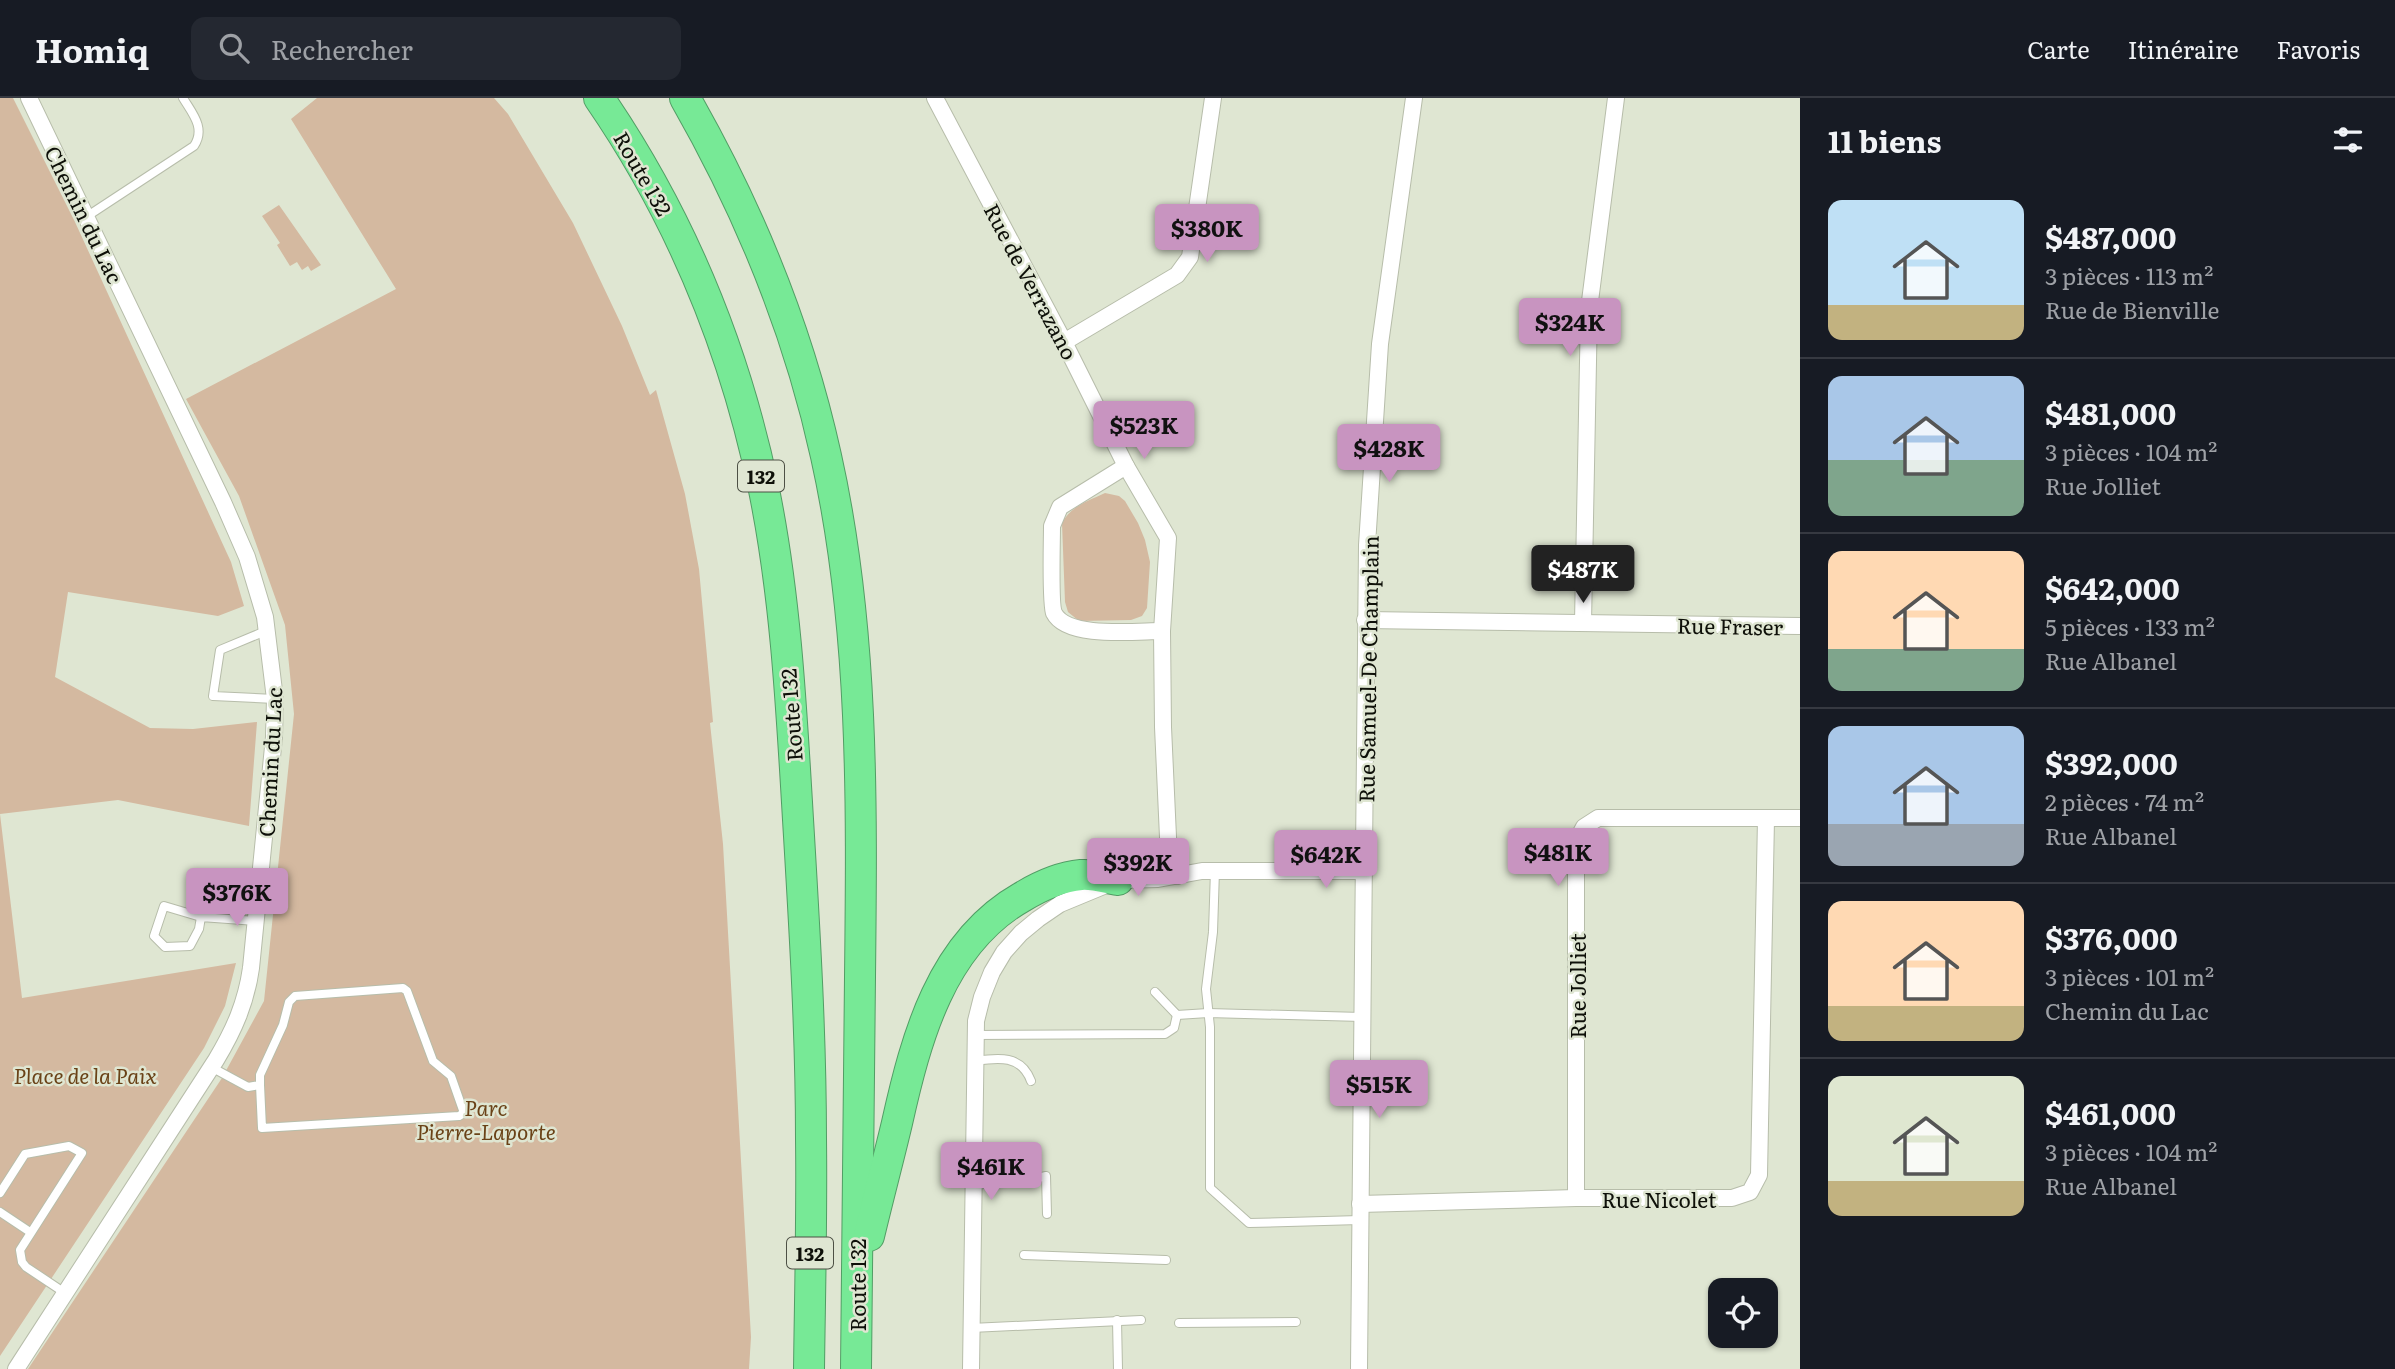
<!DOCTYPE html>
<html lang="fr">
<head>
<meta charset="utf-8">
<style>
	body { margin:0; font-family:Literata,serif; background:#242831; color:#f1f3f6; height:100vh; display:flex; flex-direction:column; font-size:26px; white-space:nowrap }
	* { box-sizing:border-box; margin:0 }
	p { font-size:23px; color:#9ea1a6 }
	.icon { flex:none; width:38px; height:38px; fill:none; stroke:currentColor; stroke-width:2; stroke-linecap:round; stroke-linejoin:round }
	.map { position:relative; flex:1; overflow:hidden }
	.side { display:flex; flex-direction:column; background:#171b24; width:595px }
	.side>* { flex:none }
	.tools { position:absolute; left:1708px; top:1180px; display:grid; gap:14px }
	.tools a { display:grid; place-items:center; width:70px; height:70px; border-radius:14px; background:#171b24; box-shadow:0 2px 5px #0004; font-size:35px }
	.price { position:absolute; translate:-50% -60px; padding:0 16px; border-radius:7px; background:#c894c0; color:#111; font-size:23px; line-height:46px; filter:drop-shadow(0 2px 4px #0008) }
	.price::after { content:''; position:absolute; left:50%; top:42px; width:21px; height:16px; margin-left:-10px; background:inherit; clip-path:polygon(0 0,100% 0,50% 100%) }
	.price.on { background:#222; color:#fff }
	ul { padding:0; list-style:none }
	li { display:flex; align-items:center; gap:21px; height:175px; padding:0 28px }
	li+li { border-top:2px solid #363941 }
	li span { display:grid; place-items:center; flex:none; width:196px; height:140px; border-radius:14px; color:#555 }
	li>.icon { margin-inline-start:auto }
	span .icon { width:84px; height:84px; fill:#fffc; stroke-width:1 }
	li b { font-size:30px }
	h2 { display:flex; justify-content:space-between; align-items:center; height:84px; padding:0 28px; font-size:30px }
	header { display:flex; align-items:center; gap:42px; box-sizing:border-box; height:98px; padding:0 35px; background:#171b24; border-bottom:2px solid #363941 }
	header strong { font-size:33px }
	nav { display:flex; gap:38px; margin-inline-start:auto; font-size:24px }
	.search { width:490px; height:63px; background:#242831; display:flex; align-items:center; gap:18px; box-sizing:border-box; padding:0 24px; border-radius:14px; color:#9ea1a6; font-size:26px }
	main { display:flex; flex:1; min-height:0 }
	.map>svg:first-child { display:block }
	.green { fill:#d4b9a0 }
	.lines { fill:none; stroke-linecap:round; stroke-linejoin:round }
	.lane-casing { stroke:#b7bdaa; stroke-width:10 }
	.street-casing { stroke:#b7bdaa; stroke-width:18 }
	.highway-casing { stroke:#529d65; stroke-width:32 }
	.lane { stroke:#fff; stroke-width:8 }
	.street { stroke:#fff; stroke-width:16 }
	.highway { stroke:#77e996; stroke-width:30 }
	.labels { text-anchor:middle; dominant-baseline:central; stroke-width:5; stroke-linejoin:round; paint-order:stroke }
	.shield { fill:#dfe6d2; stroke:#4d5045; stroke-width:2 }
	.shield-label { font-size:19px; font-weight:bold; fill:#0e1009 }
	.street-label { font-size:21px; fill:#0e1009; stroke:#dfe6d2 }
	.park-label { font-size:21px; font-style:italic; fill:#6a4217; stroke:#dfe6d2 }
</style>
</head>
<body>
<header>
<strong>Homiq</strong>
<div class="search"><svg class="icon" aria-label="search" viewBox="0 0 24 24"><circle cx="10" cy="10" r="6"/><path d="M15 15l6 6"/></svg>Rechercher</div>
<nav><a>Carte</a><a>Itinéraire</a><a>Favoris</a></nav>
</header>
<main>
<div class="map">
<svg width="1800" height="1271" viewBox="0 0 1800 1271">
	<rect width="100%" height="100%" fill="#dfe6d2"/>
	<g class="green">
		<path d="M0,0H13L75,124L231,464L244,508L218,518L68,494L55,579L150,630L193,631L257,624L249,728L118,702L0,716L22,900L236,865L225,908L204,950L0,1258Z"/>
		<path d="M317,0H494L508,16L573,125L622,228L650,297L656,292L685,396L699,471L713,624L710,625L723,746L751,1239L749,1271H28L222,980L264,903L294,616L285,527L239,398L186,301L396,191L291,21Z"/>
		<path d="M279,107L321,167L311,173L308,168L302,172L297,164L290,168L277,147L280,145L262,118Z"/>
		<path d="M1105,395L1119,398L1125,403L1138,425L1145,442L1150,464L1147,510L1142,518L1131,522L1079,523L1068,514L1065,504L1062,425C1071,408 1088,403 1105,395Z"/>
	</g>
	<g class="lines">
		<defs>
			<g id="lane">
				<path d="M86,119L194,48C206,30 192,15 183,0"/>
				<path d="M268,532L220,552L213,598L275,601"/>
				<path d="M1215,772L1213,834L1206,891L1210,929V1090L1249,1125L1360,1122"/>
				<path d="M201,819L199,831L190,848L165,849L154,838L164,808L201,819L256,823"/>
				<path d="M1155,894L1177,917L1208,915L1362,919"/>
				<path d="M975,937L1165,936L1174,930L1177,917"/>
				<path d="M974,963C997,960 1021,956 1031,983"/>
				<path d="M211,969L248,989L260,987L262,1030L459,1018L464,1015L451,978L433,963L407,893L403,890L295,898L289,904L283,927L260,977V987"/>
				<path d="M973,1087L1028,1082L1046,1078L1047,1116"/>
				<path d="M0,1095L25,1056L69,1048L82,1055L20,1152L22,1164L26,1169L65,1195"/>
				<path d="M0,1114L30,1134"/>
				<path d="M1024,1157L1166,1162"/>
				<path d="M1117,1222L1118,1271"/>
				<path d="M1179,1225L1296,1224"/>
				<path d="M971,1230L1141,1222"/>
			</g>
			<g id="street">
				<path d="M935,0L1064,244L1126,368L1168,440L1162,533L1163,629L1169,761L1177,778"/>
				<path d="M1064,244L1177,177L1190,159L1213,0"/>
				<path d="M1126,368L1060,409L1052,428C1052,443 1050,506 1054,515C1067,541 1136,533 1162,533"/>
				<path d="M1365,522L1800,528"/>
				<path d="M1583,525L1589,211L1616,0"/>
				<path d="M1576,1100V744L1584,729L1598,720H1800"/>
				<path d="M1360,1106L1576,1100H1732L1750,1094L1759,1077L1766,721"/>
				<path d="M16,1271L216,962C234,932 246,905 251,870L274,639L275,601L265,519L247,459L223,404L29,0"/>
				<path d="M971,1271L976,923L982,899L992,874L1004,854L1021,835L1038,821L1060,806L1118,782L1158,781L1202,773H1365"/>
				<path d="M1359,1271L1367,447L1380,246L1414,0"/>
			</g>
			<g id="highway">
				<path d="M599,0C680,118 735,252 764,392C787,505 792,623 799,738C805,839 811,940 811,1041C812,1117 810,1194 809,1271"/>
				<path d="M685,0C749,112 798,231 826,358C864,528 862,705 860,879C858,1009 857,1140 856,1271"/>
				<path d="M869,1138C878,1100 888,1063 897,1025C916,940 941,845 1022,799C1040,788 1060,779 1081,777C1093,776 1106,780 1118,782"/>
			</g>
		</defs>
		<use href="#lane" class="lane-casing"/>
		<use href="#street" class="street-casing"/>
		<use href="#highway" class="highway-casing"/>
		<use href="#lane" class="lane"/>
		<use href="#street" class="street"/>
		<use href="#highway" class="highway"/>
	</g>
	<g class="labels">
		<g class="shield">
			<rect x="738" y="362.5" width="46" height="31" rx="5"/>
			<rect x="787" y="1139.5" width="46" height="31" rx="5"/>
		</g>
		<g class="shield-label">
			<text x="761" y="378">132</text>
			<text x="810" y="1155">132</text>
		</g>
		<g class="street-label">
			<text transform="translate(644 75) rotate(60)">Route 132</text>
			<text transform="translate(85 116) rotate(64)">Chemin du Lac</text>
			<text transform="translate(1032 183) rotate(62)">Rue de Verrazano</text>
			<text transform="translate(1730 527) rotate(1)">Rue Fraser</text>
			<text transform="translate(1367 571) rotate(-89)">Rue Samuel-De Champlain</text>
			<text transform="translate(790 617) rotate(-94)">Route 132</text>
			<text transform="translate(269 664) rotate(-87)">Chemin du Lac</text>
			<text transform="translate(1576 888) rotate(-90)">Rue Jolliet</text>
			<text x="1659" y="1100">Rue Nicolet</text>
			<text transform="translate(856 1187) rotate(-90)">Route 132</text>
		</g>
		<g class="park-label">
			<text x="85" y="976">Place de la Paix</text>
			<text x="486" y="1008">Parc<tspan x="486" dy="24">Pierre-Laporte</tspan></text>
		</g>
	</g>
</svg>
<div class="tools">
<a><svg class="icon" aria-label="locate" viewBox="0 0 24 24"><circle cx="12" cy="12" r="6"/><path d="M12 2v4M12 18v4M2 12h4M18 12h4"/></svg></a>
</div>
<b class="price" style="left:1207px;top:166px">$380K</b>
<b class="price" style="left:1570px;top:260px">$324K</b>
<b class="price" style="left:1144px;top:363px">$523K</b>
<b class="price" style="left:1389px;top:386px">$428K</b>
<b class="price on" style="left:1583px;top:507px">$487K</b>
<b class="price" style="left:1558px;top:790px">$481K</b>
<b class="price" style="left:1326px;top:792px">$642K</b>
<b class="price" style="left:1138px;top:800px">$392K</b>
<b class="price" style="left:237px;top:830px">$376K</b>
<b class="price" style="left:1379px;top:1022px">$515K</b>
<b class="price" style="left:991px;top:1104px">$461K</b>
</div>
<section class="side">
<h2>11 biens<svg class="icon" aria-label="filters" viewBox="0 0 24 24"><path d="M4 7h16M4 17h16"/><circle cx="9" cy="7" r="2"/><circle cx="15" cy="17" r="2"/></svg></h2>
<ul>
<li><span style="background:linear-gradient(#bfe0f5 75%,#c2b280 0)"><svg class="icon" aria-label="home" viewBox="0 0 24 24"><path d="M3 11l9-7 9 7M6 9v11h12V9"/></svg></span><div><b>$487,000</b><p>3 pièces · 113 m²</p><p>Rue de Bienville</p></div></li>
<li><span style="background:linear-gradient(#a9c7e8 60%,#7fa58c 0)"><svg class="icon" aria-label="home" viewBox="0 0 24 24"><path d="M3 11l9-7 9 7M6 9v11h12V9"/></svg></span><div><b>$481,000</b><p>3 pièces · 104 m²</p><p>Rue Jolliet</p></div></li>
<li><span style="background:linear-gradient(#ffd9b3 70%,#7fa58c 0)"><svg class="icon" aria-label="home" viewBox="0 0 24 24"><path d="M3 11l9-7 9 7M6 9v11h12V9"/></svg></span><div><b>$642,000</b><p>5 pièces · 133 m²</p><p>Rue Albanel</p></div></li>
<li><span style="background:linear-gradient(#a9c7e8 70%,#9aa5b1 0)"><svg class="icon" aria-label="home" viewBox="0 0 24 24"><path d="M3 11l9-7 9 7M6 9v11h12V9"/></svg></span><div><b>$392,000</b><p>2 pièces · 74 m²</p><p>Rue Albanel</p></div></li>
<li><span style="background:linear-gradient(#ffd9b3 75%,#c2b280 0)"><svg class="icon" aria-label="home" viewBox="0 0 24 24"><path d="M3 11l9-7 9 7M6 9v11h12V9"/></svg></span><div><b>$376,000</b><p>3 pièces · 101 m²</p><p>Chemin du Lac</p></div></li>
<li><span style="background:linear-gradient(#dfe7d0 75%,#c2b280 0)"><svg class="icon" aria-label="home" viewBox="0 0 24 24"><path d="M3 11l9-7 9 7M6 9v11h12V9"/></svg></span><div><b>$461,000</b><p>3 pièces · 104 m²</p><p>Rue Albanel</p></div></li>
</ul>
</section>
</main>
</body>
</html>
